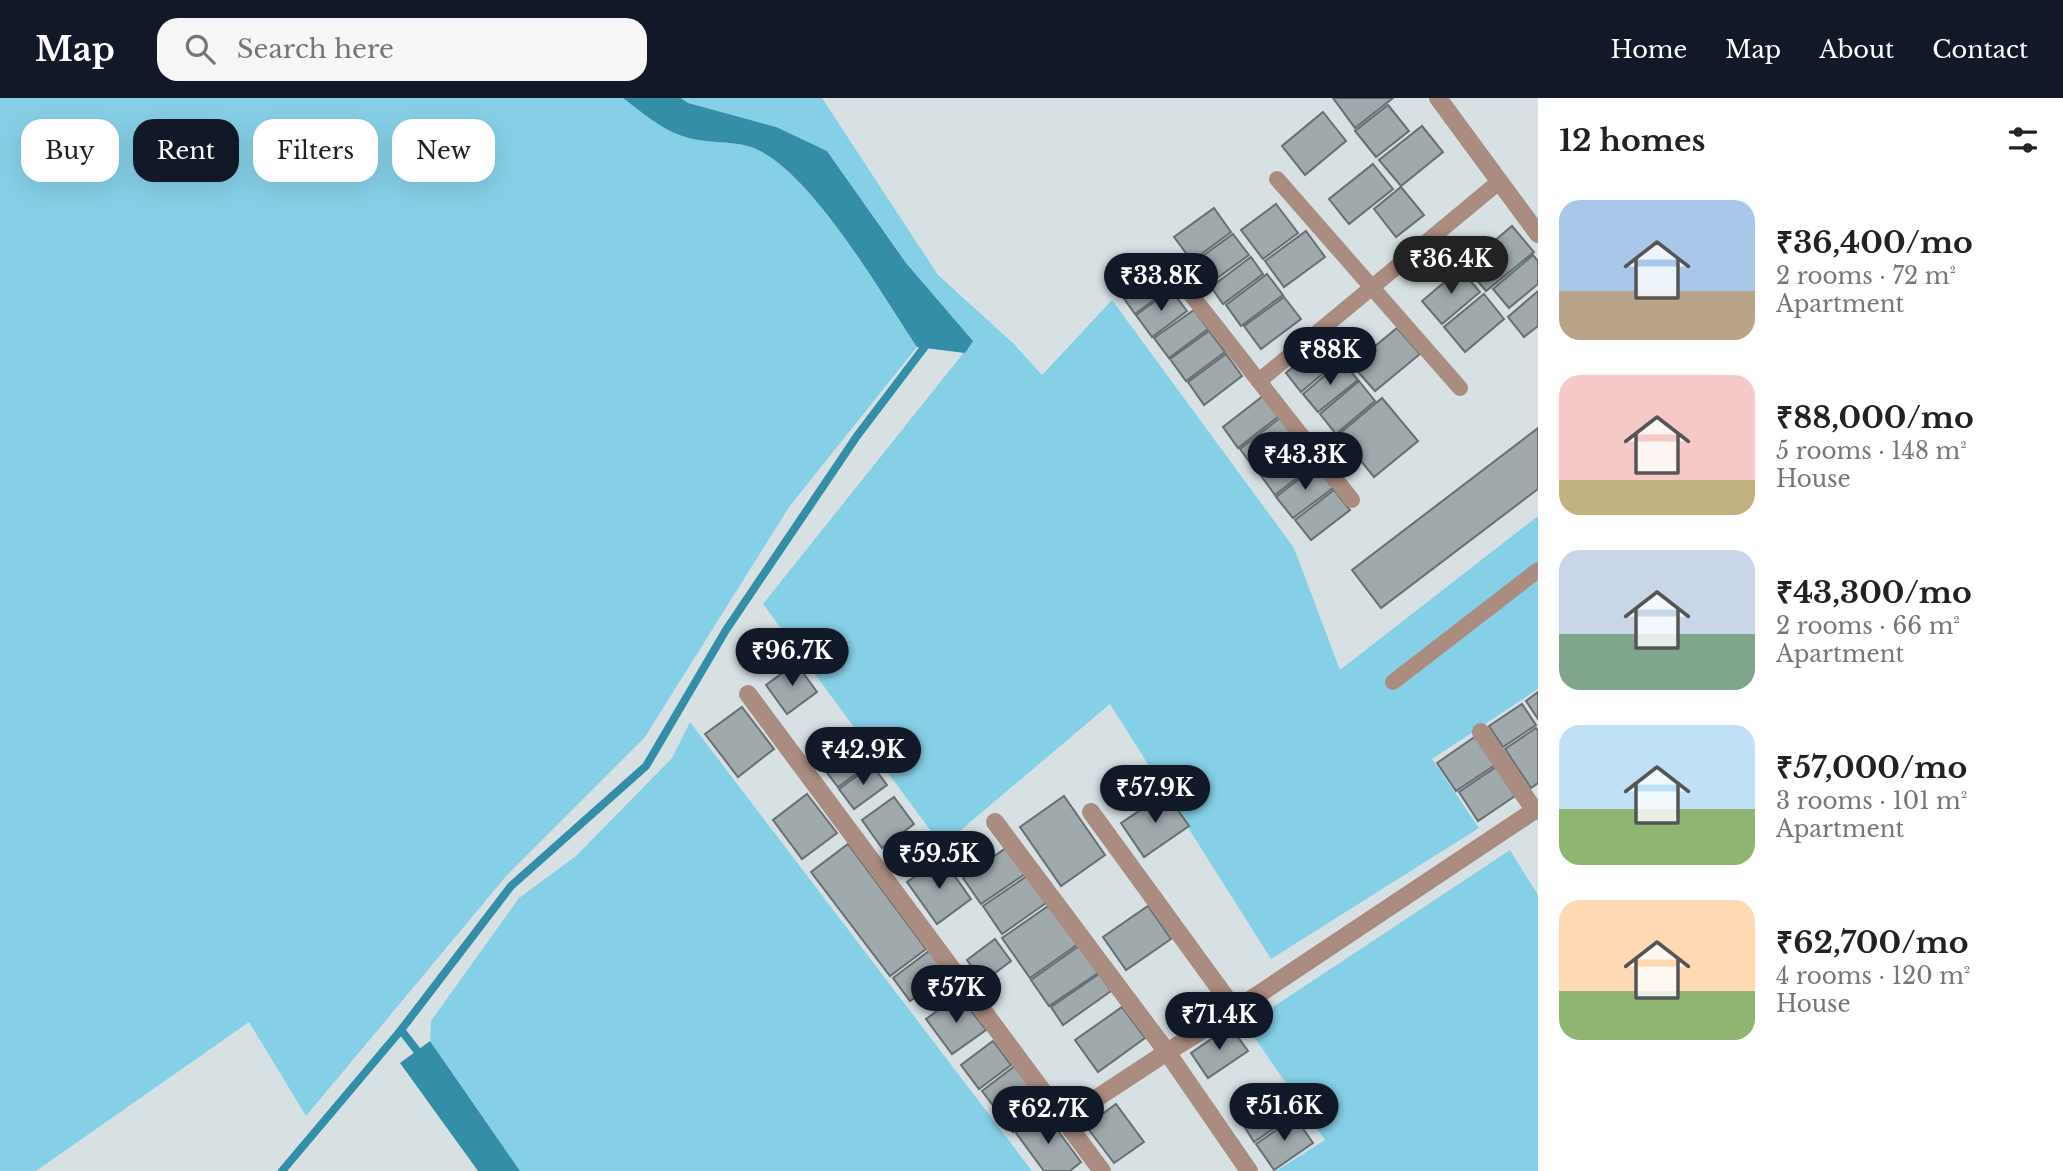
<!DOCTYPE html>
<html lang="en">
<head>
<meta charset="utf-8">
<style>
	body { margin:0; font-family:"Libre Baskerville",serif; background:#f6f6f6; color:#222; height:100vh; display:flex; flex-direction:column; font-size:26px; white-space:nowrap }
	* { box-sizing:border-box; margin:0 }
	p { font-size:23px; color:#767676 }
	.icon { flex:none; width:38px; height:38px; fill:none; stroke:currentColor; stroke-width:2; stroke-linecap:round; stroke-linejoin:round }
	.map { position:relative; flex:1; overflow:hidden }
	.sheet { display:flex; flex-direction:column; background:#fff; width:525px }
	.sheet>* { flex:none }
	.guide { position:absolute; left:21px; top:21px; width:665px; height:63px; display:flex; gap:14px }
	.price { position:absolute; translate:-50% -60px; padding:0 16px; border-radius:24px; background:#111827; color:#fff; font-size:23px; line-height:46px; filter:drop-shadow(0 2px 4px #0008) }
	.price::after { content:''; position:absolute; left:50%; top:42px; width:21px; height:16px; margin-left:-10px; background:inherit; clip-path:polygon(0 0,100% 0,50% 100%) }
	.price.current { background:#222; color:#fff }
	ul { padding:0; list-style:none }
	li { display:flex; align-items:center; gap:21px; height:175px; padding:0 21px }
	li span { display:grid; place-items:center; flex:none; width:196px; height:140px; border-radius:21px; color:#555 }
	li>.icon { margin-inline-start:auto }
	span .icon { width:84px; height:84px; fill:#fffc; stroke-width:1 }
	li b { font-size:30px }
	h2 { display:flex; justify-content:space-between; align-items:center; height:84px; padding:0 21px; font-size:30px }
	.chip { padding:0 24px; border-radius:21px; background:#fff; box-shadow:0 7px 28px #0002; font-size:24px; line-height:63px }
	.chip.current { background:#111827; color:#fff }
	header { display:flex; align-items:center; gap:42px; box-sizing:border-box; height:98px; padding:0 35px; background:#111827; color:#fff }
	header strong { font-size:33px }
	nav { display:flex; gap:38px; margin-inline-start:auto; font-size:24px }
	.search { width:490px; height:63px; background:#f6f6f6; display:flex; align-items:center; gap:18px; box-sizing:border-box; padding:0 24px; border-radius:21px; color:#767676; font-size:26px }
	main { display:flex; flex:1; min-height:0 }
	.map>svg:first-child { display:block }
	.green { fill:#86d0e7 }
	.water { fill:#358ea7 }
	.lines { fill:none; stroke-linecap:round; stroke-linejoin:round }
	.stream { stroke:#358ea7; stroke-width:8 }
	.building { fill:#a0aaad; stroke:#666f72; stroke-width:2 }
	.lane { stroke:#ab8c81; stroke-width:16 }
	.street { stroke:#ab8c81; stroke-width:18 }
</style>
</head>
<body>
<header>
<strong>Map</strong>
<div class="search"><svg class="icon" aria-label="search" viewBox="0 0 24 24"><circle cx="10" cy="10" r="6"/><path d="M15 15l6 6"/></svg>Search here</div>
<nav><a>Home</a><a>Map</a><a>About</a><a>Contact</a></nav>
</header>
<main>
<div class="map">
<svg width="1538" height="1073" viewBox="0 0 1538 1073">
	<rect width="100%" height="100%" fill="#d7e1e4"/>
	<g class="green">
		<path d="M0,0H623C641,14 660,30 682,38C703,46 729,42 751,49C809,69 882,197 917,249L789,409L645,639L507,777L306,1018L249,924L36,1073H0Z"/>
		<path d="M681,0H822L938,177L1014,246L1042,277L1112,202L1294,450L1340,572L1538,418V591L1432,661L1479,730L1271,861L1110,606L942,748L763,506L973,243L906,165L827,53L688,5Z"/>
		<path d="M690,624L1032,1073H520L430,943L431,923L519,800L576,758L672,660Z"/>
		<path d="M1510,752L1538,797V1073H1276L1325,1042L1246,927Z"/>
	</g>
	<g class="water">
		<path d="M623,0H681L688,5L776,29L827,53L906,165L973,243L965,255L917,249C882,197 809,69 751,49C729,42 703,46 682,38C660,30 641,14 623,0Z"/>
		<path d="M430,943L520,1073H478L400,965Z"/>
	</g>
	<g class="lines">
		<g class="stream">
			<path d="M422,959L401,932L511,788L646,668L726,532L857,338L929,243"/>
			<path d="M282,1073L401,932"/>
		</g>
	</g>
	<g class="building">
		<path d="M1333,0H1393L1355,30Z"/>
		<path d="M1388,7L1409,33L1376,59L1355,33Z"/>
		<path d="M1323,14L1346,43L1305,77L1282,48Z"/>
		<path d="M1422,28L1443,54L1401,88L1379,62Z"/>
		<path d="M1373,66L1393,91L1349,126L1329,101Z"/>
		<path d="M1401,89L1424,117L1396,139L1374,111Z"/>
		<path d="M1276,106L1298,135L1263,161L1241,132Z"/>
		<path d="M1214,110L1231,134L1192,163L1174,139Z"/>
		<path d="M1512,128L1534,154L1486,193L1465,168Z"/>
		<path d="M1306,133L1325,159L1284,189L1265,163Z"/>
		<path d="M1233,136L1249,157L1209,186L1193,165Z"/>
		<path d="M1533,157L1538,163V186L1509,210L1493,191Z"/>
		<path d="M1251,159L1263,176L1223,206L1211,189Z"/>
		<path d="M1156,169L1171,189L1135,216L1120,195Z"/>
		<path d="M1460,171L1480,194L1442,226L1422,203Z"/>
		<path d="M1267,176L1283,197L1241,228L1226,207Z"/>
		<path d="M1171,192L1187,213L1152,239L1136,217Z"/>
		<path d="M1538,193V228L1524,239L1508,219Z"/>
		<path d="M1484,196L1504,221L1465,254L1444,229Z"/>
		<path d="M1284,199L1301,221L1261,251L1244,228Z"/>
		<path d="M1194,212L1208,231L1169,260L1154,240Z"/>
		<path d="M1397,230L1420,256L1375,293L1352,267Z"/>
		<path d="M1209,233L1225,254L1186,283L1170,261Z"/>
		<path d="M1325,242L1340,261L1301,294L1286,275Z"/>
		<path d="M1226,256L1242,278L1204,307L1188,284Z"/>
		<path d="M1342,263L1358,282L1318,314L1303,296Z"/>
		<path d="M1359,283L1375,303L1336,336L1320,316Z"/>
		<path d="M1263,298L1279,318L1238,350L1223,329Z"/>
		<path d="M1382,300L1418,343L1374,379L1339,336Z"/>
		<path d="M1280,320L1297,343L1257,374L1240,351Z"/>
		<path d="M1538,330V391L1381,510L1352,472Z"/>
		<path d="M1299,345L1315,366L1275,397L1259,375Z"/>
		<path d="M1316,368L1333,390L1293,420L1276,399Z"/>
		<path d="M1334,392L1350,412L1311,442L1295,422Z"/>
		<path d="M796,565L817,594L787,616L766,587Z"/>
		<path d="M1538,594V621L1526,603Z"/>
		<path d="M1522,606L1536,627L1503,649L1489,628Z"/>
		<path d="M742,609L774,651L738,679L705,636Z"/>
		<path d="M1536,630L1538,633V685L1531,690L1505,651Z"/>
		<path d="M1476,638L1495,667L1456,693L1437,665Z"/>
		<path d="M858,640L874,663L838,689L821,667Z"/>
		<path d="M872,667L887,687L854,711L839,691Z"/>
		<path d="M1496,669L1515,698L1478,723L1459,694Z"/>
		<path d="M1166,695L1189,728L1144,759L1121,725Z"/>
		<path d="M807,696L837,735L802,761L773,722Z"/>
		<path d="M1064,698L1105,757L1061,788L1020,729Z"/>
		<path d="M894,699L914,726L882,750L862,722Z"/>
		<path d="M848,746L926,851L890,878L811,774Z"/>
		<path d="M1006,750L1025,776L981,806L963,780Z"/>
		<path d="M942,760L971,801L937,826L907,784Z"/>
		<path d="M1027,778L1046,805L1002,836L983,808Z"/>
		<path d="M1051,806L1078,846L1030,880L1002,840Z"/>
		<path d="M1148,808L1171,841L1126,872L1103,839Z"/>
		<path d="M995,841L1011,863L983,884L967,862Z"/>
		<path d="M1079,848L1098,875L1049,908L1031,882Z"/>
		<path d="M929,853L947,876L910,903L893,880Z"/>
		<path d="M1099,876L1111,893L1063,927L1051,909Z"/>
		<path d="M959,897L986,932L952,956L926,921Z"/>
		<path d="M1122,909L1145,940L1098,974L1075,942Z"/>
		<path d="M1230,928L1248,953L1208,980L1191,955Z"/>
		<path d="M993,943L1011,967L979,991L961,967Z"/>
		<path d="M1016,967L1047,1008L1013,1034L982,993Z"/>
		<path d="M1277,994L1293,1017L1254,1044L1239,1020Z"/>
		<path d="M1116,1006L1144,1044L1114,1065L1086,1028Z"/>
		<path d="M1044,1014L1081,1064L1070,1073H1044L1016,1035Z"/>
		<path d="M1295,1019L1313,1045L1274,1072L1256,1046Z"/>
	</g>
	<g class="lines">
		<g class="lane">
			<path d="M1277,81L1460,290"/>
			<path d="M1171,171L1352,402"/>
			<path d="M1259,283L1500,83"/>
			<path d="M1393,584L1538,472"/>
		</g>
		<g class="street">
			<path d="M1438,0L1538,136"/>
			<path d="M748,596L1102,1073"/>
			<path d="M1481,634L1535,713"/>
			<path d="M1091,714L1235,912"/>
			<path d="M995,724L1167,954L1249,1073"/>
			<path d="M1065,1021L1167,954L1235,912L1538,710"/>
		</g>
	</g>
</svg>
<b class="price current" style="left:1451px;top:198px">₹36.4K</b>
<b class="price" style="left:1161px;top:215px">₹33.8K</b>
<b class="price" style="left:1330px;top:289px">₹88K</b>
<b class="price" style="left:1305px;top:394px">₹43.3K</b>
<b class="price" style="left:792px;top:590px">₹96.7K</b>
<b class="price" style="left:863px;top:689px">₹42.9K</b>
<b class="price" style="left:1155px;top:727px">₹57.9K</b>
<b class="price" style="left:939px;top:793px">₹59.5K</b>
<b class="price" style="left:956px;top:927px">₹57K</b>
<b class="price" style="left:1219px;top:954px">₹71.4K</b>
<b class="price" style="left:1284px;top:1045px">₹51.6K</b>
<b class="price" style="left:1048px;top:1048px">₹62.7K</b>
<div class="guide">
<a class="chip">Buy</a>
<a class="chip current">Rent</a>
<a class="chip">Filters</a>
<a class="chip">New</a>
</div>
</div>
<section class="sheet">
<h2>12 homes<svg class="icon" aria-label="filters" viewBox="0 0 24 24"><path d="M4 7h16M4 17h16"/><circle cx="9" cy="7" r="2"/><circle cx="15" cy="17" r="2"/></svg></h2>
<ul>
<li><span style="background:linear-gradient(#a9c7e8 65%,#b9a48a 0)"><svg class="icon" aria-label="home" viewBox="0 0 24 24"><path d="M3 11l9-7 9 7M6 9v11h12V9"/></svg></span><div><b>₹36,400/mo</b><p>2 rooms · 72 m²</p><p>Apartment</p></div></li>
<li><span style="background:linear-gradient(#f6c9c9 75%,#c2b280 0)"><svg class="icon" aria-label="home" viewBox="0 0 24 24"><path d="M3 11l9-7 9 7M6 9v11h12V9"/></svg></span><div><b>₹88,000/mo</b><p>5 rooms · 148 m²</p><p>House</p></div></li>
<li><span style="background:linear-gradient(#c9d6e8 60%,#7fa58c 0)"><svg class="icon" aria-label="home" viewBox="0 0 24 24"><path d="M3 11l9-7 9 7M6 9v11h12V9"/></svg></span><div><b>₹43,300/mo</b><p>2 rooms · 66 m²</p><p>Apartment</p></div></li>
<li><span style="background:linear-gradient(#bfe0f5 60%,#8fb573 0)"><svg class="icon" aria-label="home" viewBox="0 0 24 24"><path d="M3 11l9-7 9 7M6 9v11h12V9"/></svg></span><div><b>₹57,000/mo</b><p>3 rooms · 101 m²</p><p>Apartment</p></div></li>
<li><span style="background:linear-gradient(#ffd9b3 65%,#8fb573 0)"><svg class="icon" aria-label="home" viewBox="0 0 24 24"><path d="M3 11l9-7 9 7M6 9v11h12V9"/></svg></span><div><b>₹62,700/mo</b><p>4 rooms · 120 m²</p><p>House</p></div></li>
</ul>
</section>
</main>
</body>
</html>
